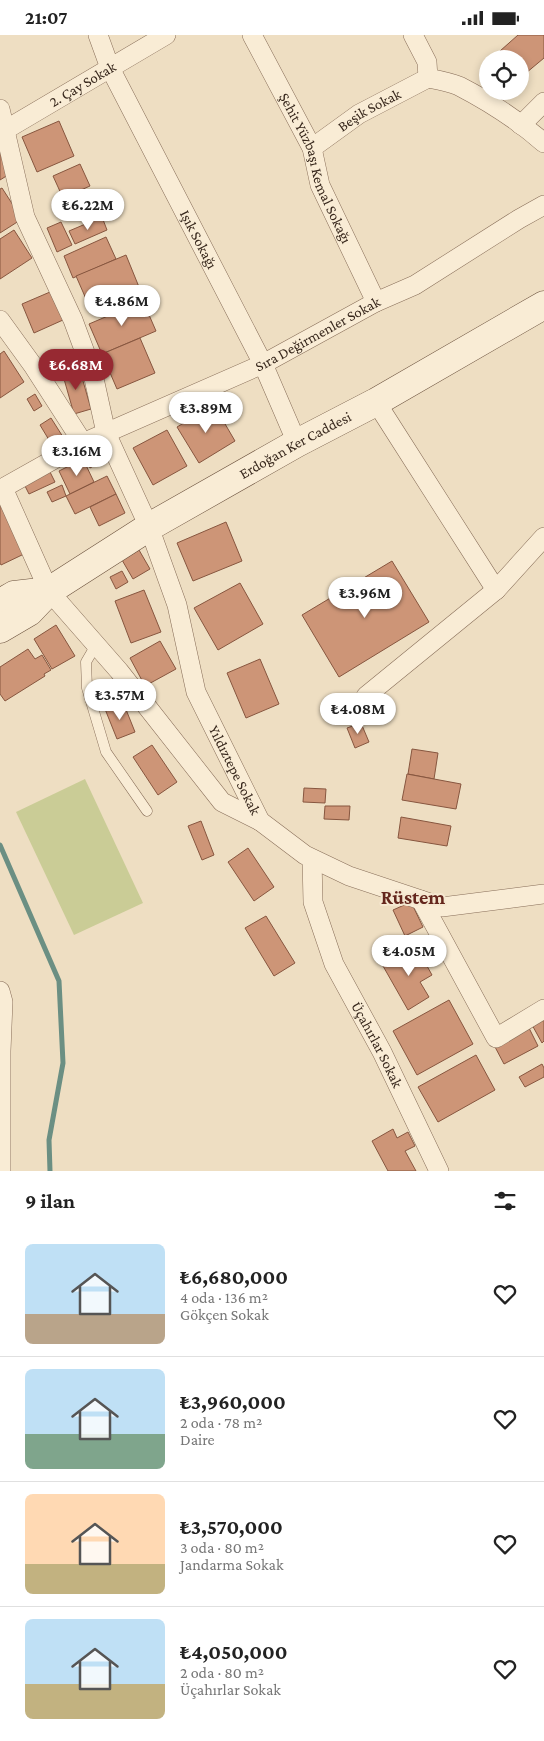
<!DOCTYPE html>
<html lang="tr">
<head>
<meta charset="utf-8">
<style>
	body { margin:0; font-family:"Crimson Pro",serif; background:#f2f2f2; color:#222; height:100vh; display:flex; flex-direction:column; font-size:19px; white-space:nowrap }
	* { box-sizing:border-box; margin:0 }
	p { font-size:16px; color:#767676 }
	.icon { flex:none; width:28px; height:28px; fill:none; stroke:currentColor; stroke-width:2; stroke-linecap:round; stroke-linejoin:round }
	.map { position:relative; height:1136px; overflow:hidden }
	.drawer { display:flex; flex-direction:column; background:#fff; flex:1 }
	.drawer>* { flex:none }
	.fabs { position:absolute; left:479px; top:15px; display:grid; gap:10px }
	.fabs a { display:grid; place-items:center; width:50px; height:50px; border-radius:50%; background:#fff; box-shadow:0 2px 8px #0003; font-size:25px }
	.price { position:absolute; translate:-50% -42px; padding:0 11px; border-radius:18px; background:#fff; color:#222; font-size:16px; line-height:32px; filter:drop-shadow(0 1px 2px #0008) }
	.price::after { content:''; position:absolute; left:50%; top:30px; width:15px; height:11px; margin-left:-8px; background:inherit; clip-path:polygon(0 0,100% 0,50% 100%) }
	.price.active { background:#972932; color:#fff }
	ul { padding:0; list-style:none }
	li { display:flex; align-items:center; gap:15px; height:125px; padding:0 25px }
	li+li { border-top:1px solid #e0e0e0 }
	li span { display:grid; place-items:center; flex:none; width:140px; height:100px; border-radius:8px; color:#555 }
	li>.icon { margin-inline-start:auto }
	span .icon { width:60px; height:60px; fill:#fffc; stroke-width:1 }
	li b { font-size:21px }
	h2 { display:flex; justify-content:space-between; align-items:center; height:60px; padding:0 25px; font-size:21px }
	.status { display:flex; justify-content:space-between; align-items:center; height:35px; padding:0 25px; background:#fff; direction:ltr }
	.status svg { height:14px; fill:currentColor }
	.map>svg:first-child { display:block }
	.green { fill:#cacc96 }
	.lines { fill:none; stroke-linecap:round; stroke-linejoin:round }
	.stream { stroke:#6b8f83; stroke-width:5 }
	.building { fill:#cd9577; stroke:#87563f }
	.service-casing { stroke:#886e59; stroke-width:11 }
	.minor-casing { stroke:#886e59; stroke-width:20 }
	.secondary-casing { stroke:#6a503c; stroke-width:29 }
	.service { stroke:#f9ecd5; stroke-width:10 }
	.minor { stroke:#f9ecd5; stroke-width:19 }
	.secondary { stroke:#f9ecd5; stroke-width:28 }
	.labels { text-anchor:middle; dominant-baseline:central; stroke-width:4; stroke-linejoin:round; paint-order:stroke }
	.street-label { font-size:15px; fill:#38281d; stroke:#f5e8d1 }
	.district-label { font-size:20px; font-weight:bold; fill:#64261c; stroke:#f5e8d1 }
</style>
</head>
<body>
<div class="status"><b>21:07</b><svg viewBox="0 0 49 12"><path d="M0 12V9h3v3zM5 12V6h3v6zM10 12V3h3v9zM15 12V0h3v12zM26 1h20v11H26zM47 4h2v5h-2z"/></svg></div>
<div class="map">
<svg width="544" height="1136" viewBox="0 0 544 1136">
	<rect width="100%" height="100%" fill="#eedec2"/>
	<path class="green" d="M85,744L143,868L74,900L16,777Z"/>
	<g class="lines">
		<path class="stream" d="M0,810L59,946L63,1028L49,1105L50,1136"/>
	</g>
	<g class="building">
		<path d="M518,0H544V23L520,43V24H491Z"/>
		<path d="M59,86L74,121L37,137L22,102Z"/>
		<path d="M0,115L8,140L0,145Z"/>
		<path d="M80,129L90,151L63,163L53,141Z"/>
		<path d="M2,153L22,184L0,198V154Z"/>
		<path d="M102,182L107,195L75,209L69,196Z"/>
		<path d="M61,187L72,210L57,217L47,193Z"/>
		<path d="M14,195L32,223L0,244V204Z"/>
		<path d="M106,202L116,224L73,243L64,221Z"/>
		<path d="M126,220L139,252L90,273L76,241Z"/>
		<path d="M50,257L63,285L34,298L22,269Z"/>
		<path d="M143,266L156,296L102,319L89,289Z"/>
		<path d="M140,303L155,338L117,354L102,319Z"/>
		<path d="M4,316L24,347L0,363V319Z"/>
		<path d="M79,332L91,374L74,379L62,337Z"/>
		<path d="M35,359L42,371L34,376L27,364Z"/>
		<path d="M214,370L235,406L199,428L177,392Z"/>
		<path d="M51,383L63,402L52,410L40,390Z"/>
		<path d="M167,395L187,431L153,450L133,413Z"/>
		<path d="M96,414L102,426L90,433L84,420Z"/>
		<path d="M83,424L94,447L70,459L59,436Z"/>
		<path d="M50,437L55,447L29,459L24,449Z"/>
		<path d="M107,441L116,459L75,479L66,461Z"/>
		<path d="M62,450L66,461L52,467L47,457Z"/>
		<path d="M116,459L125,478L99,491L90,472Z"/>
		<path d="M0,468L24,519L1,530L0,528Z"/>
		<path d="M226,487L242,526L193,546L177,508Z"/>
		<path d="M139,515L150,534L133,544L122,525Z"/>
		<path d="M392,526L429,587L339,642L302,580Z"/>
		<path d="M122,536L128,547L116,554L110,542Z"/>
		<path d="M240,548L263,589L218,615L194,573Z"/>
		<path d="M144,555L161,597L131,608L115,566Z"/>
		<path d="M56,590L75,621L52,634L34,604Z"/>
		<path d="M160,606L176,634L145,651L130,623Z"/>
		<path d="M28,614L35,624L42,620L51,635L44,639L45,641L5,666L0,659V632Z"/>
		<path d="M260,624L279,669L246,683L227,638Z"/>
		<path d="M123,667L135,697L117,704L105,674Z"/>
		<path d="M361,688L369,707L355,713L347,693Z"/>
		<path d="M152,710L177,747L158,760L133,722Z"/>
		<path d="M412,714L438,718L434,744L408,739Z"/>
		<path d="M407,739L461,749L456,774L402,765Z"/>
		<path d="M304,753L326,754L325,768L303,767Z"/>
		<path d="M325,771H350L349,785L324,784Z"/>
		<path d="M401,782L451,791L447,811L398,803Z"/>
		<path d="M201,786L214,820L202,825L188,791Z"/>
		<path d="M248,813L274,852L254,866L228,827Z"/>
		<path d="M411,867L423,892L405,901L393,875Z"/>
		<path d="M266,881L295,928L274,941L245,893Z"/>
		<path d="M417,913L432,940L420,947L429,962L408,975L383,931Z"/>
		<path d="M449,965L473,1009L417,1040L393,996Z"/>
		<path d="M544,981V1006L542,1008L531,988Z"/>
		<path d="M528,991L538,1011L504,1029L494,1010Z"/>
		<path d="M476,1020L495,1055L438,1087L418,1052Z"/>
		<path d="M542,1029L544,1033V1042L525,1052L519,1042Z"/>
		<path d="M393,1094L397,1103L408,1097L415,1111L405,1116L416,1136H388L372,1106Z"/>
	</g>
	<g class="lines">
		<defs>
			<path id="service" d="M96,610L86,627L87,653L106,717L147,776"/>
			<g id="minor">
				<path id="s1" d="M98,0L110,33L263,329L297,408"/>
				<path id="s2" d="M252,0L312,113L320,150L376,267"/>
				<path d="M413,0L427,27L428,43C438,45 449,47 459,51C488,66 519,86 544,108"/>
				<path id="s3" d="M0,74L25,182L73,285L93,339L106,398L149,492L177,570L196,657L260,786L305,820L349,841L442,872L544,859"/>
				<path d="M521,90L544,67"/>
				<path id="s4" d="M0,98L166,0"/>
				<path id="s5" d="M312,113L359,79L428,43"/>
				<path d="M0,285L34,332L83,408"/>
				<path d="M376,367L496,555"/>
				<path d="M366,661L496,555L544,502"/>
				<path id="s6" d="M260,786L222,767L119,636L49,556L3,453L83,408L263,329L376,267L415,250L519,184L544,170"/>
				<path id="s7" d="M312,824L313,867L334,929L382,1017L439,1136"/>
				<path d="M421,865L496,1003L544,974"/>
				<path d="M0,956L3,967L1,1016V1136"/>
			</g>
			<g id="secondary">
				<path d="M0,568L14,560L49,556"/>
				<path id="s8" d="M0,594L29,577L49,556L149,492L297,408L376,367L544,270"/>
			</g>
		</defs>
		<use href="#service" class="service-casing"/>
		<use href="#minor" class="minor-casing"/>
		<use href="#secondary" class="secondary-casing"/>
		<use href="#service" class="service"/>
		<use href="#minor" class="minor"/>
		<use href="#secondary" class="secondary"/>
	</g>
	<g class="labels">
		<g class="street-label">
			<text stroke="none"><textPath href="#s4" startOffset="96">2. Çay Sokak</textPath></text>
			<text stroke="none"><textPath href="#s5" startOffset="69">Beşik Sokak</textPath></text>
			<text stroke="none"><textPath href="#s2" startOffset="148">Şehit Yüzbaşı Kemal Sokağı</textPath></text>
			<text stroke="none"><textPath href="#s1" startOffset="228">Işık Sokağı</textPath></text>
			<text stroke="none"><textPath href="#s6" startOffset="779">Sıra Değirmenler Sokak</textPath></text>
			<text stroke="none"><textPath href="#s8" startOffset="349">Erdoğan Ker Caddesi</textPath></text>
			<text stroke="none"><textPath href="#s3" startOffset="705">Yıldıztepe Sokak</textPath></text>
			<text stroke="none"><textPath href="#s7" startOffset="200">Üçahırlar Sokak</textPath></text>
		</g>
		<g class="district-label">
			<text x="413" y="862">Rüstem</text>
		</g>
	</g>
</svg>
<div class="fabs">
<a><svg class="icon" aria-label="locate" viewBox="0 0 24 24"><circle cx="12" cy="12" r="6"/><path d="M12 2v4M12 18v4M2 12h4M18 12h4"/></svg></a>
</div>
<b class="price" style="left:88px;top:196px">₺6.22M</b>
<b class="price" style="left:122px;top:292px">₺4.86M</b>
<b class="price active" style="left:76px;top:356px">₺6.68M</b>
<b class="price" style="left:206px;top:399px">₺3.89M</b>
<b class="price" style="left:77px;top:442px">₺3.16M</b>
<b class="price" style="left:365px;top:584px">₺3.96M</b>
<b class="price" style="left:120px;top:686px">₺3.57M</b>
<b class="price" style="left:358px;top:700px">₺4.08M</b>
<b class="price" style="left:409px;top:942px">₺4.05M</b>
</div>
<section class="drawer">
<h2>9 ilan<svg class="icon" aria-label="filters" viewBox="0 0 24 24"><path d="M4 7h16M4 17h16"/><circle cx="9" cy="7" r="2"/><circle cx="15" cy="17" r="2"/></svg></h2>
<ul>
<li><span style="background:linear-gradient(#bfe0f5 70%,#b9a48a 0)"><svg class="icon" aria-label="home" viewBox="0 0 24 24"><path d="M3 11l9-7 9 7M6 9v11h12V9"/></svg></span><div><b>₺6,680,000</b><p>4 oda · 136 m²</p><p>Gökçen Sokak</p></div><svg class="icon" aria-label="heart" viewBox="0 0 24 24"><path d="M12 20l-8-8c-3-5 5-10 8-4 3-6 11-1 8 4z"/></svg></li>
<li><span style="background:linear-gradient(#bfe0f5 65%,#7fa58c 0)"><svg class="icon" aria-label="home" viewBox="0 0 24 24"><path d="M3 11l9-7 9 7M6 9v11h12V9"/></svg></span><div><b>₺3,960,000</b><p>2 oda · 78 m²</p><p>Daire</p></div><svg class="icon" aria-label="heart" viewBox="0 0 24 24"><path d="M12 20l-8-8c-3-5 5-10 8-4 3-6 11-1 8 4z"/></svg></li>
<li><span style="background:linear-gradient(#ffd9b3 70%,#c2b280 0)"><svg class="icon" aria-label="home" viewBox="0 0 24 24"><path d="M3 11l9-7 9 7M6 9v11h12V9"/></svg></span><div><b>₺3,570,000</b><p>3 oda · 80 m²</p><p>Jandarma Sokak</p></div><svg class="icon" aria-label="heart" viewBox="0 0 24 24"><path d="M12 20l-8-8c-3-5 5-10 8-4 3-6 11-1 8 4z"/></svg></li>
<li><span style="background:linear-gradient(#bfe0f5 65%,#c2b280 0)"><svg class="icon" aria-label="home" viewBox="0 0 24 24"><path d="M3 11l9-7 9 7M6 9v11h12V9"/></svg></span><div><b>₺4,050,000</b><p>2 oda · 80 m²</p><p>Üçahırlar Sokak</p></div><svg class="icon" aria-label="heart" viewBox="0 0 24 24"><path d="M12 20l-8-8c-3-5 5-10 8-4 3-6 11-1 8 4z"/></svg></li>
</ul>
</section>
</body>
</html>
